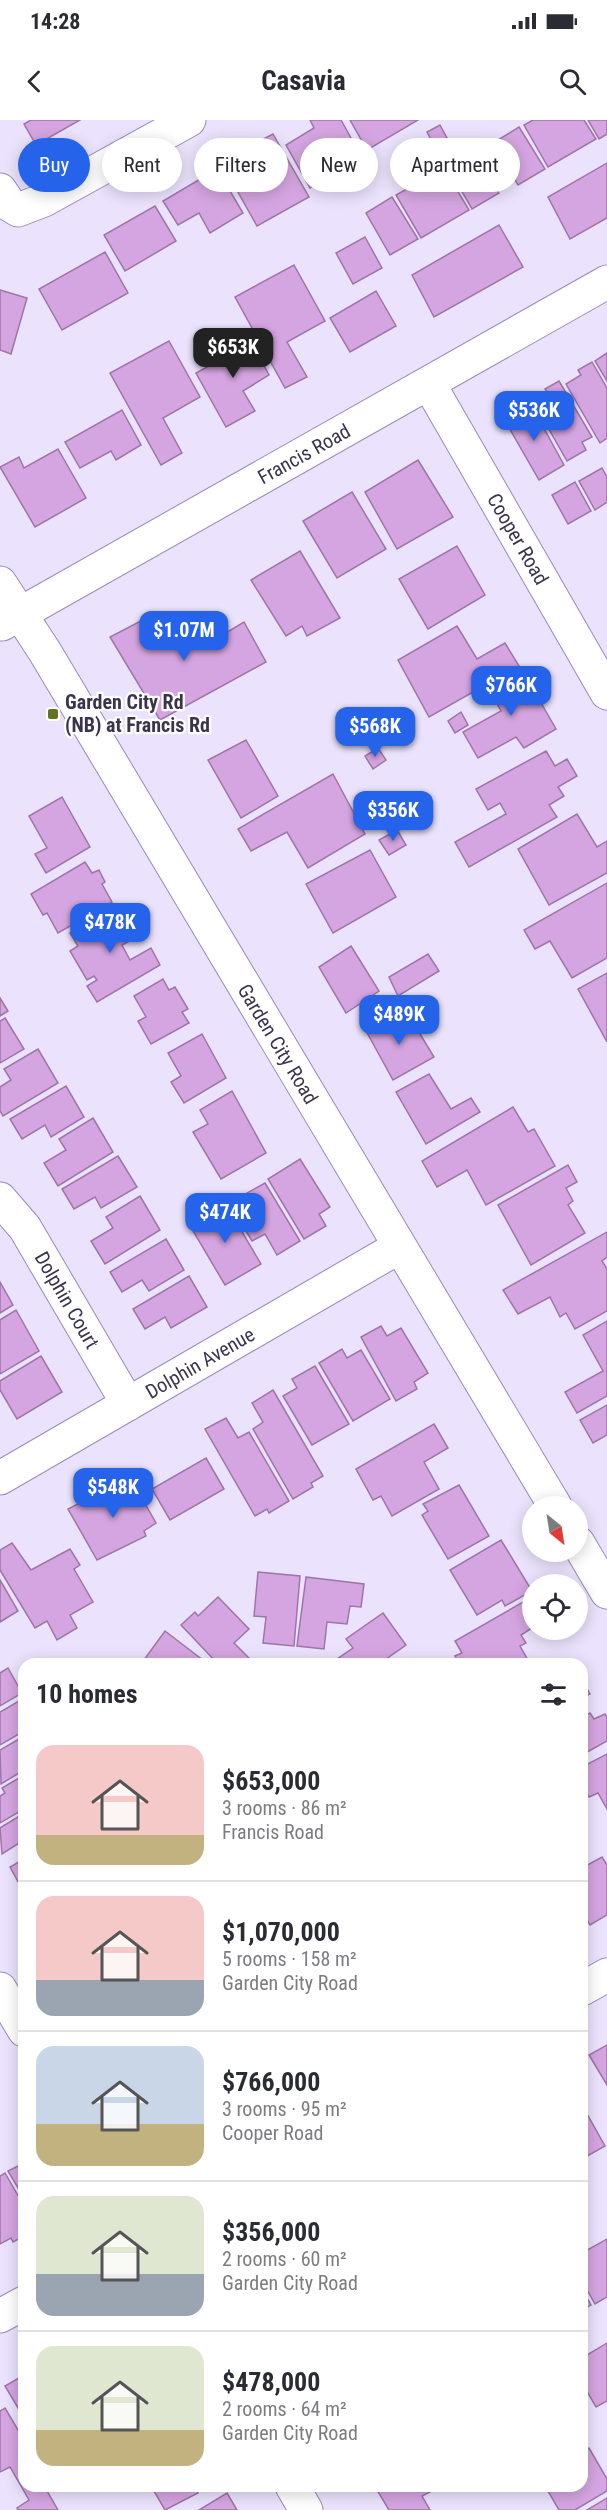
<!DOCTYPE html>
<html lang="en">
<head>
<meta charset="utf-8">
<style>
	body { margin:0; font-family:"Roboto Condensed",sans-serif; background:#f7f7f7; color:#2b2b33; height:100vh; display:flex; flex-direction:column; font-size:22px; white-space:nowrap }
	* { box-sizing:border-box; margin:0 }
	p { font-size:20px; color:#7c7c81 }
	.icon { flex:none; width:33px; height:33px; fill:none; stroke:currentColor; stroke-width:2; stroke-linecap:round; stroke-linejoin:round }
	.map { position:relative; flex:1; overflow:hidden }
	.drawer { position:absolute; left:18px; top:1538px; width:570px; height:834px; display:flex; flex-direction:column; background:#fff; border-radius:18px; box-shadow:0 3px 15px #0003 }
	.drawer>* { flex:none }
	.guide { position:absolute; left:18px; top:18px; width:572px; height:54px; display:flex; gap:12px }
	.needle { width:39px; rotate:150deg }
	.buttons { position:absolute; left:522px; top:1376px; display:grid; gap:12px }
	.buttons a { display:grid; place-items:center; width:66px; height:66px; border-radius:50%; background:#fff; box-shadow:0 3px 15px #0003; font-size:30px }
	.price { position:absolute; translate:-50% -51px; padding:0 14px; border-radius:12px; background:#2563eb; color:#fff; font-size:20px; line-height:39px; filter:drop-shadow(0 2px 3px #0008) }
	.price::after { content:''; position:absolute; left:50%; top:36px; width:18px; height:14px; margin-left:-9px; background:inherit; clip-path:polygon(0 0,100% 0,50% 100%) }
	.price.current { background:#222; color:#fff }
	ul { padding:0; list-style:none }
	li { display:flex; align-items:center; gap:18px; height:150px; padding:0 18px }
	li+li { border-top:2px solid #e1e1e2 }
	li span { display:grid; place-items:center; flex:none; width:168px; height:120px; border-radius:18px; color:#555 }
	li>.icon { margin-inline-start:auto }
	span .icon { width:72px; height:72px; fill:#fffc; stroke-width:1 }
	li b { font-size:26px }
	h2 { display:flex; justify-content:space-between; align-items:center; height:72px; padding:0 18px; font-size:26px }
	.pill { padding:0 21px; border-radius:27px; background:#fff; box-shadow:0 3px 15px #0003; font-size:21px; line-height:54px }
	.pill.current { background:#2563eb; color:#fff }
	.status { display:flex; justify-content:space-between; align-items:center; height:42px; padding:0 30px; background:#fff; direction:ltr }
	.status svg { height:16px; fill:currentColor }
	header { display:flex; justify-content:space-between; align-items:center; height:78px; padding:0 18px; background:#fff; font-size:27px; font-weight:700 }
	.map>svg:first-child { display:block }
	.building { fill:#d5a5e1; stroke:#9d75a8; stroke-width:1.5 }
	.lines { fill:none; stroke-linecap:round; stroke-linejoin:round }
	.minor-casing { stroke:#9a87c2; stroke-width:35 }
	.minor { stroke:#fff; stroke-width:33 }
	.poi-dot { fill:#647320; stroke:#fff; stroke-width:2 }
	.labels { text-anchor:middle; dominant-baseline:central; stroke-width:4.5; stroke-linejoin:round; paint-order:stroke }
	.street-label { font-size:20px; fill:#3c344d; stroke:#fff }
	.poi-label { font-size:20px; font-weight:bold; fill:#3c344d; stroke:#fff; text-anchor:start }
</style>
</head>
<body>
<div class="status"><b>14:28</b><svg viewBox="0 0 49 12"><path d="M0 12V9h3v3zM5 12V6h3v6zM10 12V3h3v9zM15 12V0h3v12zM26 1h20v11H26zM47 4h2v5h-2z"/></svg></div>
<header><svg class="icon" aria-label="back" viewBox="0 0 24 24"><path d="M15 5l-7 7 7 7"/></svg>Casavia<svg class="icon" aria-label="search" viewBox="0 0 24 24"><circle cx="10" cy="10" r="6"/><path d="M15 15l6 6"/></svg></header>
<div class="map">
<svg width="607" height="2390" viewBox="0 0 607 2390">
	<rect width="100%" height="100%" fill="#ebe3fd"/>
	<g class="building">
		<path d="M31,0H80L36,25L24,4Z"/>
		<path d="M310,0H341L361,36L357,48L328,65L320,62L310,68L286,25L314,8Z"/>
		<path d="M350,0H418L367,30Z"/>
		<path d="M533,0H584L596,19L548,47L524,5Z"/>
		<path d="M588,0H607V14L599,19Z"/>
		<path d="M440,5L447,18L434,25L427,12Z"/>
		<path d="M519,7L545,49L518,65L493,23Z"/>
		<path d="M273,14L309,77L257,106L230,58L259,41L250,26Z"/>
		<path d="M473,31L499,73L472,89L447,46Z"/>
		<path d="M607,43V98L570,119L548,77Z"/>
		<path d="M444,48L469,90L421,118L396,75Z"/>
		<path d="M217,49L243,93L210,113L199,93L178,105L163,81Z"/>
		<path d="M392,77L418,119L390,135L366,93Z"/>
		<path d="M155,86L176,121L125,151L104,115Z"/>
		<path d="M499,105L523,147L434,197L412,155Z"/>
		<path d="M365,117L382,148L353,164L336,133Z"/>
		<path d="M105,132L128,173L62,210L39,169Z"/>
		<path d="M294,145L325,201L287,222L307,257L285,268L235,177Z"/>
		<path d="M0,170L27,178L11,234L0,230Z"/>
		<path d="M376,171L396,206L350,232L330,198Z"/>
		<path d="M248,215L269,255L243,271L255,291L226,307L196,253L218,241L214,233Z"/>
		<path d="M169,221L200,277L163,298L182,333L161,345L110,253Z"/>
		<path d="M607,233V261L595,241Z"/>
		<path d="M592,242L607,268V318L600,323L566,264L581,255L578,250Z"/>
		<path d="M559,261L592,317L582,322L586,330L567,341L534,283L549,274L545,269Z"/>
		<path d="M530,283L564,345L539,360L504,299Z"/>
		<path d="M122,290L141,325L116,340L111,331L80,348L65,322Z"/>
		<path d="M58,329L86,378L35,407L0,347L19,337L24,348Z"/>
		<path d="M418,340L453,397L397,429L365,372Z"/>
		<path d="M602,348L607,357V382L595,390L579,361Z"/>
		<path d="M575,362L591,391L568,404L552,375Z"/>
		<path d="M352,372L386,429L337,458L303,401Z"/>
		<path d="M457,426L485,475L428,509L399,459Z"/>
		<path d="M300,431L340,498L307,516L302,506L286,516L251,460Z"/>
		<path d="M158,492L179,528L209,511L214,520L244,502L266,542L160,600L110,517Z"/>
		<path d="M457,506L477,539L505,523L519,546L429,597L398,540Z"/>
		<path d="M521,548L556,609L524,628L516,617L478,638L463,612L501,591L488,567Z"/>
		<path d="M461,592L468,605L455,613L448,601Z"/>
		<path d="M246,620L278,676L241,698L208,640Z"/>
		<path d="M378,628L386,640L373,649L365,636Z"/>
		<path d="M546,631L555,646L567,639L577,656L558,667L564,676L549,685L557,697L469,747L455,722L506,694L500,683L488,690L476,669Z"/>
		<path d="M333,654L365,714L308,748L287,712L251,731L238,709Z"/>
		<path d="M62,677L90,727L46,753L35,734L47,728L29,696Z"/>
		<path d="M577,694L597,727L607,721V753L549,785L518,729Z"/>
		<path d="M397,710L406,725L389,735L379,720Z"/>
		<path d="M370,730L396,777L333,813L306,764Z"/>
		<path d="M85,742L92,753L99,750L105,762L102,764L112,782L58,813L47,793L43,795L31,774Z"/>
		<path d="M607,763V838L572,858L550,821L535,829L524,810Z"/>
		<path d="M106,792L112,804L133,792L144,813L122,825L130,840L151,828L160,845L97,882L87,866L97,860L94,856L87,860L70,831L78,826L70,813Z"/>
		<path d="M351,826L379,871L346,893L319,847Z"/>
		<path d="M428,834L439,851L398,876L389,857Z"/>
		<path d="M607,853V922L578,869Z"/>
		<path d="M163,859L169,870L175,867L188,889L182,892L189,903L151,924L138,901L146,897L134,876Z"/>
		<path d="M0,878L8,891L0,896Z"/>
		<path d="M385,896L392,909L411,899L434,937L393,960L365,909Z"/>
		<path d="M5,898L24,929L0,943V901Z"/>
		<path d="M202,914L226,958L184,983L171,962L181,956L168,933Z"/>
		<path d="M38,929L58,963L3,996L0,991V967L11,960L4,949Z"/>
		<path d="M429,954L451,989L471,978L480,992L426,1024L396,972Z"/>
		<path d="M66,966L84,997L51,1017L45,1005L22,1019L10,999Z"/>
		<path d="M232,971L266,1033L221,1059L193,1012L208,1004L200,990Z"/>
		<path d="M513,987L528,1012L534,1009L555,1046L486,1085L467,1050L437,1067L422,1041Z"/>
		<path d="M93,998L113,1032L58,1066L44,1043L66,1030L59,1019Z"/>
		<path d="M118,1036L137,1067L101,1088L95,1077L74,1089L62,1069Z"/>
		<path d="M300,1039L330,1087L319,1094L326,1106L304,1119L268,1059Z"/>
		<path d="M568,1045L577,1062L566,1068L573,1081L568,1085L585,1113L531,1145L498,1085Z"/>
		<path d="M265,1063L300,1121L277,1135L265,1114L252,1121L229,1083Z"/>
		<path d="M140,1076L160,1110L105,1144L91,1121L113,1108L106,1097Z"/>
		<path d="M225,1083L261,1144L225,1165L189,1104Z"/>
		<path d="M607,1112V1137L602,1141L607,1149V1191L575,1209L566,1193L560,1197L550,1177L518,1194L503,1170Z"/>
		<path d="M166,1119L184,1150L149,1171L142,1160L122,1172L110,1152Z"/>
		<path d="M189,1156L207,1187L171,1208L165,1197L145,1209L133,1189Z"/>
		<path d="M0,1162L13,1185L0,1193Z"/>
		<path d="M16,1190L39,1231L0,1254V1200Z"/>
		<path d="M607,1201V1276L577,1293L565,1272L603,1251L583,1215Z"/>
		<path d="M381,1206L387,1216L401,1208L428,1253L414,1262L417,1269L396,1281L361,1217Z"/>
		<path d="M342,1229L347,1238L361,1230L390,1279L353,1301L319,1243Z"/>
		<path d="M41,1236L62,1272L17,1299L0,1270V1261Z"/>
		<path d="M315,1246L349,1304L312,1325L283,1276L297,1268L292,1259Z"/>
		<path d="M273,1270L323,1356L311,1363L313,1367L293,1379L253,1309L263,1302L252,1283Z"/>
		<path d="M607,1285V1315L593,1323L580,1300Z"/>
		<path d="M226,1298L238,1318L249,1312L289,1381L269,1393L267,1389L255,1396L205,1309Z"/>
		<path d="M434,1304L448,1328L424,1342L439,1369L392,1396L381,1376L373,1380L356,1349Z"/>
		<path d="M206,1338L224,1369L170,1400L152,1369Z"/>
		<path d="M130,1357L156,1403L144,1411L146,1416L97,1440L68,1389Z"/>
		<path d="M459,1365L489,1416L448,1439L422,1395L428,1391L423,1384Z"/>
		<path d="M501,1420L532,1471L505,1486L502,1480L477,1495L450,1450Z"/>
		<path d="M12,1423L31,1450L70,1429L80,1445L74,1449L93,1482L70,1495L77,1508L57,1520L47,1501L35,1508L0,1450V1430Z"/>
		<path d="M258,1452L300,1456L294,1526L263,1523L266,1497L254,1496Z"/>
		<path d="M306,1457L364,1464L361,1487L350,1486L347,1504L327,1502L324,1529L297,1526Z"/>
		<path d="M0,1460L18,1491L0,1502Z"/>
		<path d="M218,1477L249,1509L234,1523L251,1540L248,1544H218L181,1505L195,1492L198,1496Z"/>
		<path d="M532,1477V1508L521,1515L526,1523L520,1526L528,1540L522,1544H459L455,1536L462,1533L455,1521Z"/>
		<path d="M383,1493L406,1525L379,1544H336L334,1541L353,1528L346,1519Z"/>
		<path d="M165,1511L208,1544H141Z"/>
		<path d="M8,1548L22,1573L0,1586V1553Z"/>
		<path d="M582,1560L590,1574L582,1578Z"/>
		<path d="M24,1578V1611L0,1625V1592Z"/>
		<path d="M582,1588L586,1595L590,1593L594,1599L605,1594L607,1597V1621L582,1635Z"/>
		<path d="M24,1616V1650L1,1664L0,1630Z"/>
		<path d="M607,1634V1689L598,1673L589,1677L582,1665V1647Z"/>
		<path d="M24,1655V1689L0,1703V1676L5,1673L2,1668Z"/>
		<path d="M24,1693V1720L2,1734L0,1708Z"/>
		<path d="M602,1737L607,1745V1795L590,1805L582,1790V1748Z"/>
		<path d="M24,1739V1766L21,1767L10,1747Z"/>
		<path d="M607,1925V1965L589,1935Z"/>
		<path d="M582,1985L605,2026L582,2039Z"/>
		<path d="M24,2043V2078L8,2051Z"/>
		<path d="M5,2053L24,2086V2116L13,2122L11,2118L0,2124V2056Z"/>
		<path d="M607,2119V2177L595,2184L582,2161V2133Z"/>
		<path d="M582,2169L591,2185L582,2190Z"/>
		<path d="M607,2223V2281L596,2287L582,2263V2238Z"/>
		<path d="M24,2255V2298L5,2266Z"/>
		<path d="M5,2288L24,2320V2366H51L52,2368L47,2371L58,2390H18L17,2388L29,2380L10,2347L0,2352V2291Z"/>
		<path d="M589,2328L607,2359V2371L575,2390H559L545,2366H582V2333Z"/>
		<path d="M151,2366H194L198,2373L165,2390Z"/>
		<path d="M384,2366H429L432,2371L422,2376L430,2390H389L377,2370Z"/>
		<path d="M227,2373L237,2390H199Z"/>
		<path d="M607,2378V2390H587Z"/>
	</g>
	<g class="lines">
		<defs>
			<g id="minor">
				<path d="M0,70L10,85L18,90L44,80L189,0"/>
				<path d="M429,264L607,573"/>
				<path d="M0,463L45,532L555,1386"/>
				<path d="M2,504L607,162"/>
				<path d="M0,1079L25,1108L128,1284"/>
				<path d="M0,1358L399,1127"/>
				<path d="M578,1423L607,1472"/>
				<path d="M0,1869L24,1910"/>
				<path d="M582,1869L607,1855"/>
				<path d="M0,2196L24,2183"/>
				<path d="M292,2366L306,2390"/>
			</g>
		</defs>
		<use href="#minor" class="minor-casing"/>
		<use href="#minor" class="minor"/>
	</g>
	<rect class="poi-dot" x="47" y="588" width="12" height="12" rx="3"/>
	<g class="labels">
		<g class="street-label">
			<text transform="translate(304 334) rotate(-29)">Francis Road</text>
			<text transform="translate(518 419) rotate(60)">Cooper Road</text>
			<text transform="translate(278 924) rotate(59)">Garden City Road</text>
			<text transform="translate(67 1180) rotate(60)">Dolphin Court</text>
			<text transform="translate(200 1243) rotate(-30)">Dolphin Avenue</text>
		</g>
		<g class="poi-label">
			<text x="65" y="582">Garden City Rd<tspan x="65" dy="23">(NB) at Francis Rd</tspan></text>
		</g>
	</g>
</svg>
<div class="buttons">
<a><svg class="needle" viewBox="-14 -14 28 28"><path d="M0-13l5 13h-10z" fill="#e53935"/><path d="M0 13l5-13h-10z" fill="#7c7c81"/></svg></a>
<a><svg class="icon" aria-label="locate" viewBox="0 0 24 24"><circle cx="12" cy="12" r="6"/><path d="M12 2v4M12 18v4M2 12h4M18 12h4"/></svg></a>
</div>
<b class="price current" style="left:233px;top:259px">$653K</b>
<b class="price" style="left:534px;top:322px">$536K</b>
<b class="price" style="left:184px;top:542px">$1.07M</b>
<b class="price" style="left:511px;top:597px">$766K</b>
<b class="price" style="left:375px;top:638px">$568K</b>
<b class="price" style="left:393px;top:722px">$356K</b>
<b class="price" style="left:110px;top:834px">$478K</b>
<b class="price" style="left:399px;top:926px">$489K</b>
<b class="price" style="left:225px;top:1124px">$474K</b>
<b class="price" style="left:113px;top:1399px">$548K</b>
<div class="guide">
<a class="pill current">Buy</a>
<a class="pill">Rent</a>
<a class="pill">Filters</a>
<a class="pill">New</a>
<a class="pill">Apartment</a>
</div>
<section class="drawer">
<h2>10 homes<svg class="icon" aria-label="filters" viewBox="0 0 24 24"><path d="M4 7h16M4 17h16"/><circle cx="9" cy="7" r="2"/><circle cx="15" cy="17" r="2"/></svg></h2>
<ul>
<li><span style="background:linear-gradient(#f6c9c9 75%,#c2b280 0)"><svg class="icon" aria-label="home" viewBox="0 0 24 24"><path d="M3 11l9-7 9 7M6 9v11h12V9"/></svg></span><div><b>$653,000</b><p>3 rooms · 86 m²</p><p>Francis Road</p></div></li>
<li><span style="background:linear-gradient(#f6c9c9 70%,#9aa5b1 0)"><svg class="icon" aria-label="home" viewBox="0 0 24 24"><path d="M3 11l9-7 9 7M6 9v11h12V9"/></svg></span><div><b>$1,070,000</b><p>5 rooms · 158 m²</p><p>Garden City Road</p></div></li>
<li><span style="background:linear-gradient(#c9d6e8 65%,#c2b280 0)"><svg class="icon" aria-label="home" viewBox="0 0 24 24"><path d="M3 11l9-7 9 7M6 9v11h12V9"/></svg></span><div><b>$766,000</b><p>3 rooms · 95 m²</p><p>Cooper Road</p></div></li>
<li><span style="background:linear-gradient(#dfe7d0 65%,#9aa5b1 0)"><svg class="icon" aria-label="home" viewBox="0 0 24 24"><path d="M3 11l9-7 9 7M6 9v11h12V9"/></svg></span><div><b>$356,000</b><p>2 rooms · 60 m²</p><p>Garden City Road</p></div></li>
<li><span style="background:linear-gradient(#dfe7d0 70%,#c2b280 0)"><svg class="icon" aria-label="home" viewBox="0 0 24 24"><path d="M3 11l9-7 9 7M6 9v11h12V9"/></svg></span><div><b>$478,000</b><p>2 rooms · 64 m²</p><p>Garden City Road</p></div></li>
</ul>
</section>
</div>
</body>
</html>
